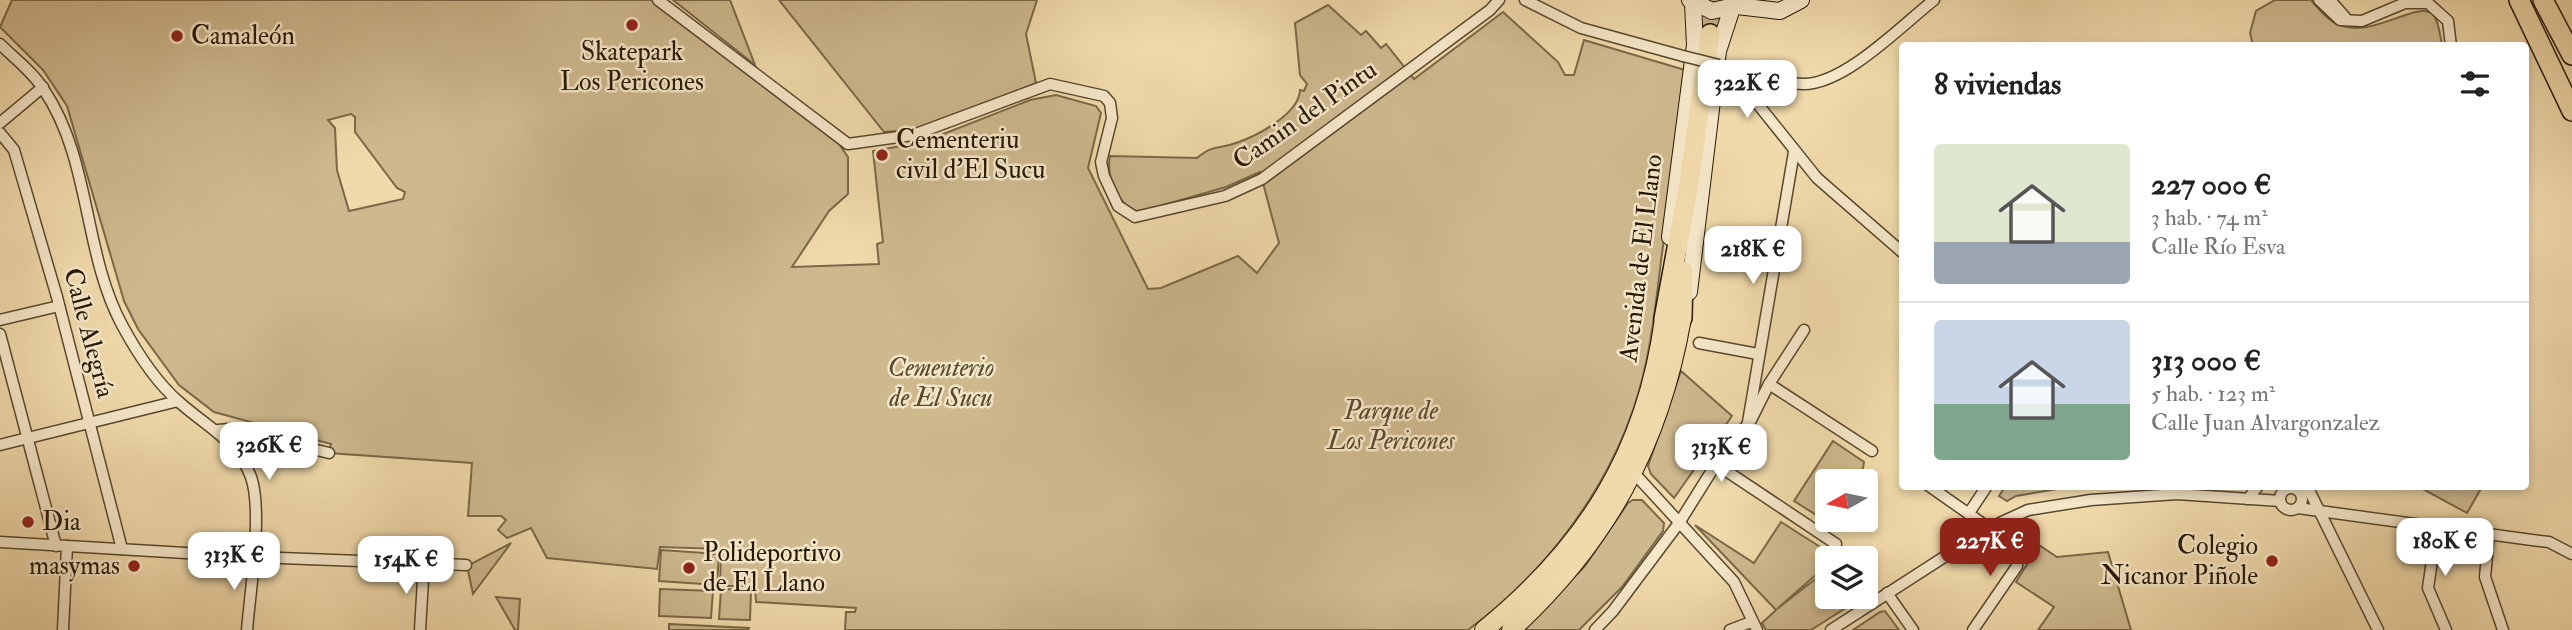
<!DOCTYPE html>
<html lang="es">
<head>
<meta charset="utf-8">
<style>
	body { margin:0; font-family:"IM FELL Double Pica",serif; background:#f2f2f2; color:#222; height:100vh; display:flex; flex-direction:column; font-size:26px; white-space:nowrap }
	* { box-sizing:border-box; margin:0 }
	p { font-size:23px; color:#767676 }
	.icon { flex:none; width:38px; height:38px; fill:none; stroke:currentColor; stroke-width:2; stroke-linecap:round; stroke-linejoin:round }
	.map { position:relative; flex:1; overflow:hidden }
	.sheet { position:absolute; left:1899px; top:42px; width:630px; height:448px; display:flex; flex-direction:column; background:#fff; border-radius:7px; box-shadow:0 4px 10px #0003 }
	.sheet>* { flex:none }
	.needle { width:46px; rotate:261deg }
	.buttons { position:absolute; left:1815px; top:469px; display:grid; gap:14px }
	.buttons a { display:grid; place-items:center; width:63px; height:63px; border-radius:7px; background:#fff; box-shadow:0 4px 10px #0003; font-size:35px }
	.price { position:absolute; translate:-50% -60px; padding:0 16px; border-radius:14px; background:#fff; color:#222; font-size:23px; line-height:46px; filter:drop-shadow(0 2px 4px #0008) }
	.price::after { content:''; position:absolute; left:50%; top:42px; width:21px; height:16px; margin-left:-10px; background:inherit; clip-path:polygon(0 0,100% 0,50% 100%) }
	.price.active { background:#8f2418; color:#fff }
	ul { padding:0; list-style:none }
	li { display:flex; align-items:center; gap:21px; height:175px; padding:0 35px }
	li+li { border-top:2px solid #e0e0e0 }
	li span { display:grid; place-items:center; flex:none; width:196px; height:140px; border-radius:7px; color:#555 }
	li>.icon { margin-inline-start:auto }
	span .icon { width:84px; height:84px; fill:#fffc; stroke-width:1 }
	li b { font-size:30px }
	h2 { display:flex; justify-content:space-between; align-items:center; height:84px; padding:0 35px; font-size:30px }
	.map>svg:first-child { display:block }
	.green { fill:#ceb88e; stroke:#7a6848; stroke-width:2; fill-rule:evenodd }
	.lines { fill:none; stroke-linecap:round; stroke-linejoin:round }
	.highway-tunnel { stroke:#c8b289; stroke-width:19; stroke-dasharray:19 10; stroke-linecap:butt }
	.street-casing { stroke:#58482d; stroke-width:13 }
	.secondary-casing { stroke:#261803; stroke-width:18 }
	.primary-casing { stroke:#261803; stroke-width:20 }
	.highway-casing { stroke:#261803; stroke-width:22 }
	.street { stroke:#f5e6c8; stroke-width:10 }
	.secondary { stroke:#f5e6c8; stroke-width:16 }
	.primary { stroke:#f0d9aa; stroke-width:18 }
	.highway { stroke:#f0d9aa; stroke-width:19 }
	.street-bridge-casing { stroke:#58482d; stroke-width:13; stroke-linecap:butt }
	.street-bridge { stroke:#f5e6c8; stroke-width:10 }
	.poi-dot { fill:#8f2418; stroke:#f5e6c8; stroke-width:2.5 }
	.labels { text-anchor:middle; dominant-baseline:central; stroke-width:5; stroke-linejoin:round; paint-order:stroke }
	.poi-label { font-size:26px; fill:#261803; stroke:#f5e6c8; text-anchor:start }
	.street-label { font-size:26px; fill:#261803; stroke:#f5e6c8 }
	.park-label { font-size:26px; font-style:italic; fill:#58482d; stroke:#f5e6c8 }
</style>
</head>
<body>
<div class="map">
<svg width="2572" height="630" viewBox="0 0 2572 630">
	<rect width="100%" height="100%" fill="#f0d9aa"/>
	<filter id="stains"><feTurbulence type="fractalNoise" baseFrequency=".00286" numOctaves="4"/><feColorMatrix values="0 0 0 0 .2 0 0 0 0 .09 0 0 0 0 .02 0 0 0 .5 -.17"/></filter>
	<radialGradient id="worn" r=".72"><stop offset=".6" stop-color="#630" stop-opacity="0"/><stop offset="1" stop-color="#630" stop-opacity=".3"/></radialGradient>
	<g class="green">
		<path d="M12,0H653L839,144L848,157V194L829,211L792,267L879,264L877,244L883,242L873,151L923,142L1030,100L1056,95L1096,106L1101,113L1088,168L1148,289L1161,288L1238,256L1257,273L1279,243L1260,172L1226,187L1139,212C1117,205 1106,177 1110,156L1197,158C1214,144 1217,150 1236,143C1257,136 1299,114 1300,90L1304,91L1307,84L1300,75L1295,23L1328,5L1361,35L1366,31L1381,48L1386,44L1414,79L1503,12L1558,62L1565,75H1574L1584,40L1685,70C1677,134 1670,197 1661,261C1655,310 1650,360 1634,407C1604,496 1542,575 1468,630H845L846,612H855L856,608L756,602L755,586H720L721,549L660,547L657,569L547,558L531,528L507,538L498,530L506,520L501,516H468L472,463L329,453L331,444L214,412L179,385L138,329L124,301L67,106L43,70L0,27ZM351,114L355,117V132L397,188L405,192L403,199L349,211L337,170L335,128L328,120Z"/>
		<path d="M673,0H730L755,65Z"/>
		<path d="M779,0H1037L1026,34L1036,83L954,118L909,130L884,132Z"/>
		<path d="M2275,0H2311C2318,8 2325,18 2335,23C2369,42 2415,0 2433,14C2439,21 2440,36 2442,45H2253L2250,33L2256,11Z"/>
		<path d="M1681,371L1732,416L1674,498L1651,474L1648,466Z"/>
		<path d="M1833,441L1864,462L1861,481H1827V520H1844L1840,530L1794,501Z"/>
		<path d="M2005,487V486L2069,487L2016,496L2007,501L1999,496Z"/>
		<path d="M2419,487L2482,486V487L2467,513Z"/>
		<path d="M1633,500H1642L1664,523L1663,531L1622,587L1579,630H1523L1585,566L1628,503Z"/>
		<path d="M1781,522L1836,557L1827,558V565L1777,609L1827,570V597H1863L1811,630H1766L1762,623L1776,610L1695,525L1754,563Z"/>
		<path d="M511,543L473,594L467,566Z"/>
		<path d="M2039,545L2057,557L2108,552L2131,630H2038L2054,607L2016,582Z"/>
		<path d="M661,550L719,554L717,585L659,581Z"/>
		<path d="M660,589L713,591L711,618L659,616Z"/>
		<path d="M721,589L751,590L750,620L719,619Z"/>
		<path d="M496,597L520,599L518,630H515Z"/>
		<path d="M1885,611L1899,630H1853L1880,612Z"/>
		<path d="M669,624L749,628L748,630H669Z"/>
	</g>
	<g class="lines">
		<path class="highway-tunnel" d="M1710,34L1716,0"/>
		<defs>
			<g id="street">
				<path d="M658,0L848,144L913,135L1050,84L1104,96L1110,103L1112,118L1101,162L1104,176L1118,206L1135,217L1225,196L1262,179L1490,10L1499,0"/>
				<path d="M1525,0L1581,28L1683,56"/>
				<path d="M2319,0L2340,20L2362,21L2405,3H2428L2448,21L2451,46"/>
				<path d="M2330,0L2345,17"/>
				<path d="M0,44C15,59 33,72 44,90C91,159 83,253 122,325C136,351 157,383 179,402C207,427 237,440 251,477C263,511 250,592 247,630"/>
				<path d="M1725,66C1749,73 1778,83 1804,84C1845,84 1902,25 1934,0"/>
				<path d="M1728,67L1817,178L1902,252"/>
				<path d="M0,123L43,87"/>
				<path d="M0,133L14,150L57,297L122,549"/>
				<path d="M0,320L59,306"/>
				<path d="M0,334L56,546"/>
				<path d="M1699,343L1758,354"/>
				<path d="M1769,384L1872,451"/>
				<path d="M1748,422L1794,152"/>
				<path d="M218,430L231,429L329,453"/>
				<path d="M0,445L178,401"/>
				<path d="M1716,464L1836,544"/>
				<path d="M1634,473L1734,582L1757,630"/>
				<path d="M1929,486L1989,528L2018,553L2017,566L1973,630"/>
				<path d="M2307,486L2378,630"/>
				<circle cx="2291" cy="499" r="11"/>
				<path d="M2248,499L2258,486"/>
				<path d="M2298,508L2532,540L2549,542L2572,554"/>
				<path d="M1969,513L1987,486"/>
				<path d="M2437,526L2428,588L2446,630"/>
				<path d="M2489,534L2485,577L2503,630"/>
				<path d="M0,542L253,557L466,565"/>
				<path d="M1887,593L1913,630"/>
				<path d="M63,630L67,546"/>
				<path d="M420,630L424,563"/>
				<path d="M1595,630L1613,611L1679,523L1716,464L1751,420L1769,384L1804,330"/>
				<path d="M1730,630L1751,622"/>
				<path d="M1831,630L1989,528L2028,510L2091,500L2177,494L2280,501"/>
			</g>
			<g id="secondary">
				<path d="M1690,0L1712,11L1739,5"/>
				<path d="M1737,6L1780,11L1801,0"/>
				<path d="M1670,237L1695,45L1693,3"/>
				<path d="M1689,292L1718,51L1732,8"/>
			</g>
			<g id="primary">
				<path d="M1484,630C1587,546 1646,452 1664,319"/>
				<path d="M1511,630C1606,543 1660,445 1682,318"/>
			</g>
			<g id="highway">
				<path d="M2519,0L2572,111"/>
				<path d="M2543,0L2572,55"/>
				<path d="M1682,318L1683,271"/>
				<path d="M1664,319L1689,183L1710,34"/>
			</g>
		</defs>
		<use href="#street" class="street-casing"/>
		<use href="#secondary" class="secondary-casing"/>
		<use href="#primary" class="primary-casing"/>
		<use href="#highway" class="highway-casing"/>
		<use href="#street" class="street"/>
		<use href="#secondary" class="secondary"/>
		<use href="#primary" class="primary"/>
		<use href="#highway" class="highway"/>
		<defs>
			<path id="street-bridge" d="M1683,56L1719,65"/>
		</defs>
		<use href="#street-bridge" class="street-bridge-casing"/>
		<use href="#street-bridge" class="street-bridge"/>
	</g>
	<g class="poi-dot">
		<circle cx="632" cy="25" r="7"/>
		<circle cx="177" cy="36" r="7"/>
		<circle cx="882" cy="155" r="7"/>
		<circle cx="28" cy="522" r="7"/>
		<circle cx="2272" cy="561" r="7"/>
		<circle cx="134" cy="566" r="7"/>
		<circle cx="689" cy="568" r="7"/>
	</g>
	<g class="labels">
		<g class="poi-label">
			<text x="191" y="36">Camaleón</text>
			<text x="632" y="52" text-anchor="middle">Skatepark<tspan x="632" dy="30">Los Pericones</tspan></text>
			<text x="896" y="140">Cementeriu<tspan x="896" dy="30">civil d'El Sucu</tspan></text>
			<text x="42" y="522">Dia</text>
			<text x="2258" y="546" text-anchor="end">Colegio<tspan x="2258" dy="30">Nicanor Piñole</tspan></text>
			<text x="703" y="553">Polideportivo<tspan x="703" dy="30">de El Llano</tspan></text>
			<text x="120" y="566" text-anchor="end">masymas</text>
		</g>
		<g class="street-label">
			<text transform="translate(1305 115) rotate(-35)">Camin del Pintu</text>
			<text transform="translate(1641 258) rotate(-83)">Avenida de El Llano</text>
			<text transform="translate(89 333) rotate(75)">Calle Alegría</text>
		</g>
		<g class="park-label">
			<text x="941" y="368">Cementerio<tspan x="941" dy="30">de El Sucu</tspan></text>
			<text x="1391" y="411">Parque de<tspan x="1391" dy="30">Los Pericones</tspan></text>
		</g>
	</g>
	<rect width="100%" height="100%" filter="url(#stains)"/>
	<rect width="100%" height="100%" fill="url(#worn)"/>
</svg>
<div class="buttons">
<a><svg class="needle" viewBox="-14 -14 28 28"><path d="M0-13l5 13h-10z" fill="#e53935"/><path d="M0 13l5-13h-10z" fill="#767676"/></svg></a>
<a><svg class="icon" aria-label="layers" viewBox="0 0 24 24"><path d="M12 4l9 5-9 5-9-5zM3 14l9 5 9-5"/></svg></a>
</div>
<b class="price" style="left:1747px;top:120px">322K €</b>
<b class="price" style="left:1753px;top:286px">218K €</b>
<b class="price" style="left:269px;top:482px">326K €</b>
<b class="price" style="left:1721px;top:484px">313K €</b>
<b class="price active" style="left:1990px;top:578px">227K €</b>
<b class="price" style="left:2445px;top:578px">180K €</b>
<b class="price" style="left:234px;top:592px">313K €</b>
<b class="price" style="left:406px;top:596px">154K €</b>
<section class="sheet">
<h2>8 viviendas<svg class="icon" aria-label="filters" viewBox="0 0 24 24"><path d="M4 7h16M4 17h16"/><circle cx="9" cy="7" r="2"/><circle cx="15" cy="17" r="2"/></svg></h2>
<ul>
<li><span style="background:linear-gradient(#dfe7d0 70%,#9aa5b1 0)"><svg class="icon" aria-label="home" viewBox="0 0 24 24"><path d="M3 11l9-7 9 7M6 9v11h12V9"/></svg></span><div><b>227 000 €</b><p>3 hab. · 74 m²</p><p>Calle Río Esva</p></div></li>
<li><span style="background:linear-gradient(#c9d6e8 60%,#7fa58c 0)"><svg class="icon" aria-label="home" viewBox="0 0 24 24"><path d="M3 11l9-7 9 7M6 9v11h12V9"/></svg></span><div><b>313 000 €</b><p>5 hab. · 123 m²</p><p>Calle Juan Alvargonzalez</p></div></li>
</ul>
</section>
</div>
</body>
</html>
